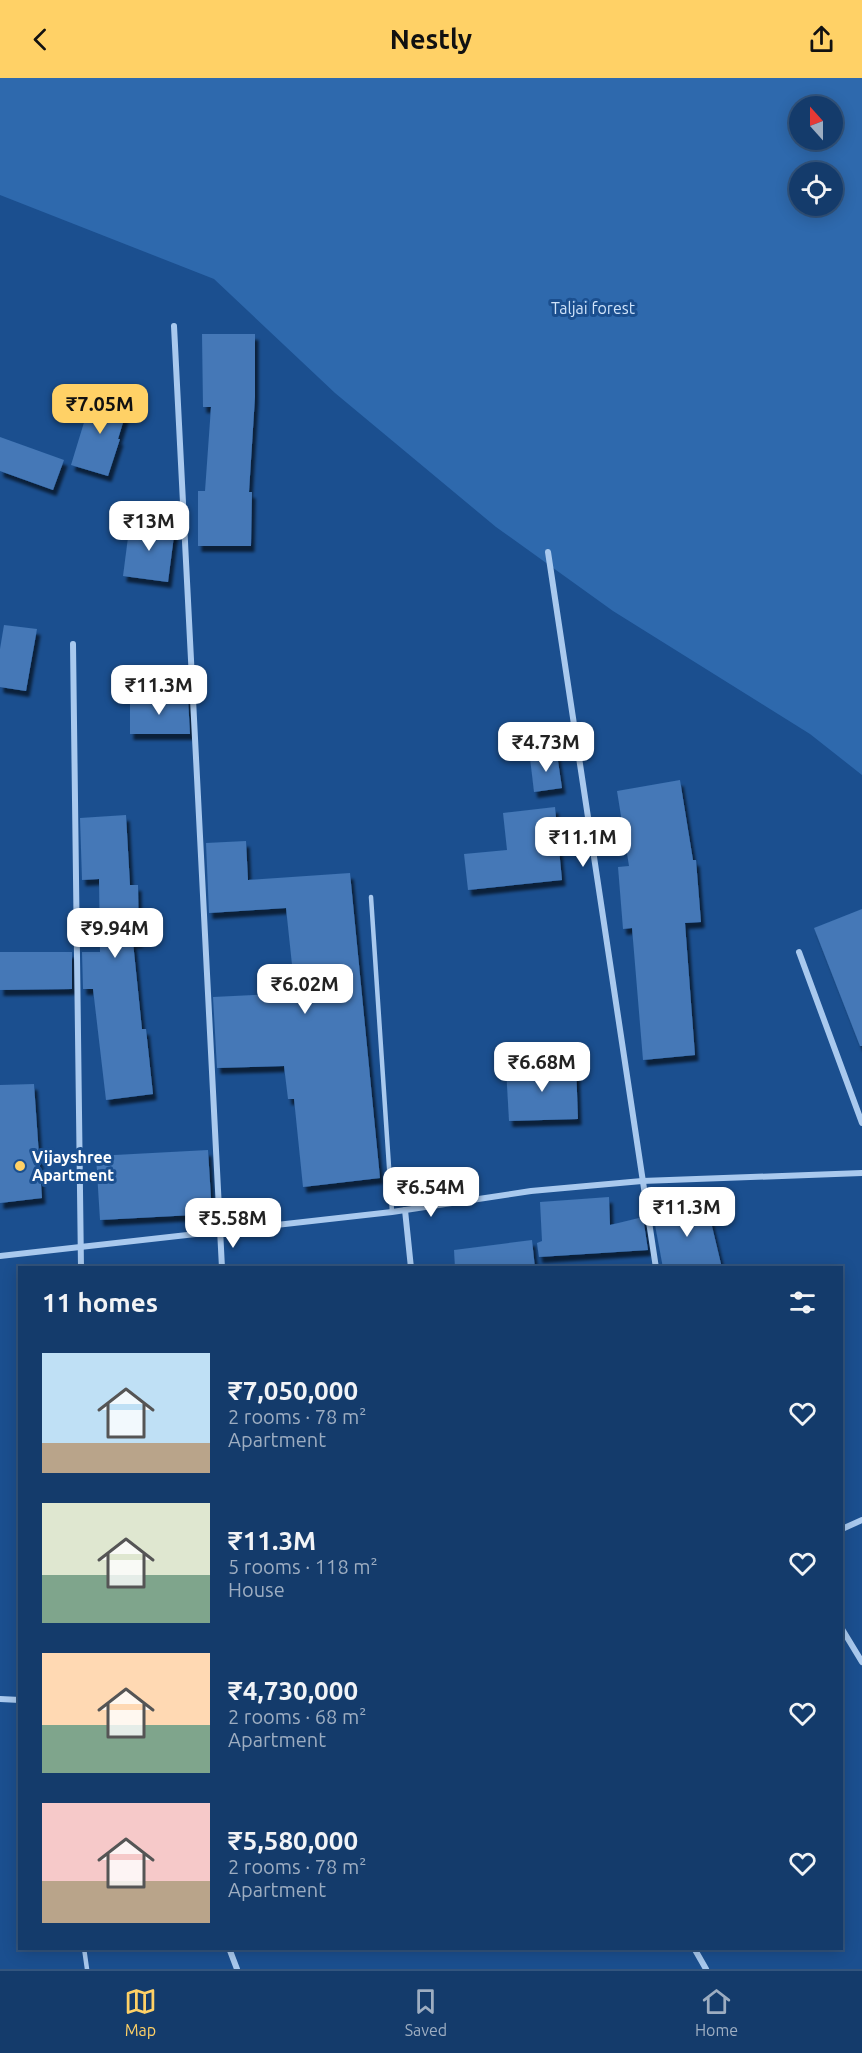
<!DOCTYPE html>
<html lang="en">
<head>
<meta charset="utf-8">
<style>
	body { margin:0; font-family:Ubuntu,sans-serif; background:#214673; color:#f1f3f6; height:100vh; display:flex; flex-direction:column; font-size:22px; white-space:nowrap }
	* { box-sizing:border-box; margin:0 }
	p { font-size:20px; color:#9dadc1 }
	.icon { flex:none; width:33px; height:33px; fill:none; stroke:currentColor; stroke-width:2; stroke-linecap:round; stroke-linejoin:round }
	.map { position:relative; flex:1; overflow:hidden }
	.side { position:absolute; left:18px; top:1188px; width:825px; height:684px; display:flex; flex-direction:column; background:#143b6b; border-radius:0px; box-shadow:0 3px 15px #0003,0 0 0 2px #33557e }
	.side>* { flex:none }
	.needle { width:39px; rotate:339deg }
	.buttons { position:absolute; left:789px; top:18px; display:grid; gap:12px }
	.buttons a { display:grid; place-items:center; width:54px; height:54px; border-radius:50%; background:#143b6b; box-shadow:0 3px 15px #0003,0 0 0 2px #33557e; font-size:30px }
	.price { position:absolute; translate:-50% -51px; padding:0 14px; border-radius:12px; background:#fff; color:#222; font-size:20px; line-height:39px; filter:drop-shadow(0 2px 3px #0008) }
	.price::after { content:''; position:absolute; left:50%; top:36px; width:18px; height:14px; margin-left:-9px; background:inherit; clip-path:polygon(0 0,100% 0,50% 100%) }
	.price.on { background:#ffd166; color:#111 }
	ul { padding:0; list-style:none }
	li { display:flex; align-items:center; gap:18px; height:150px; padding:0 24px }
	li span { display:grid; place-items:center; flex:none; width:168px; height:120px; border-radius:0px; color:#555 }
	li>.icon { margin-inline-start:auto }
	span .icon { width:72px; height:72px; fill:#fffc; stroke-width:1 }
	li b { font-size:26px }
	h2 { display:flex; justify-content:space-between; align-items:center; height:72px; padding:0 24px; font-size:26px }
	header { display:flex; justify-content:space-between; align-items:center; height:78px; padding:0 24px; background:#ffd166; color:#111; font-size:27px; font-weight:700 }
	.tab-bar { display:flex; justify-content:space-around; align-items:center; height:84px; border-top:2px solid #33557e; background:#143b6b; font-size:16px; color:#9dadc1 }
	.tab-bar a { display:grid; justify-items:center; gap:3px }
	.tab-bar .on { color:#ffd166 }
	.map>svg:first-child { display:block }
	.green { fill:#2e69ad; fill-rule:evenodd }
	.building { fill:#4478b7; filter:url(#shadow) }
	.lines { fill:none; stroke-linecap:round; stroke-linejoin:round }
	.service { stroke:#a9c9ee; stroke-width:4.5 }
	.minor { stroke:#a9c9ee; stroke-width:6 }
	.poi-dot { fill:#ffd166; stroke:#1b4f8f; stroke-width:2 }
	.labels { text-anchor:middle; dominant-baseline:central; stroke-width:6; stroke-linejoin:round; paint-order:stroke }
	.park-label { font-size:16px; fill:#cfe3fa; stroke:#1b4f8f }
	.poi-label { font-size:16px; font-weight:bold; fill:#fff; stroke:#1b4f8f; text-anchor:start }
</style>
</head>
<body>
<header><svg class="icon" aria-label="back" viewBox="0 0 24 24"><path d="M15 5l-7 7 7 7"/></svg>Nestly<svg class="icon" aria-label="share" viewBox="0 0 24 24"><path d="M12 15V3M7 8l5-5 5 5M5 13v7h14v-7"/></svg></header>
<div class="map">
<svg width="862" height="1891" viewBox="0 0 862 1891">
	<defs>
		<filter id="shadow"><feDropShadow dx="3.5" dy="6" stdDeviation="1.5" flood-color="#0009"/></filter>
	</defs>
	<rect width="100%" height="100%" fill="#1b4f8f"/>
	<path class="green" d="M0,0H862V697L810,656L613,533L496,449L335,315L214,201L0,117ZM800,28H832V62H800ZM800,94H832V128H800Z"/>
	<g class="building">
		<path d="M202,256H255V319L249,414H252L251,468H198V413H205L211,329H203Z"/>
		<path d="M93,315L129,325L118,361H120L108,398L71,387Z"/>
		<path d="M0,359L64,382L53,412L0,393Z"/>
		<path d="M130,444L175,450L168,504L123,498Z"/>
		<path d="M4,547L37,551L26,613L0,609V571Z"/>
		<path d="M130,619L188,620L190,656H130Z"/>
		<path d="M557,676L562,710L534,714L530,680Z"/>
		<path d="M680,702L693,782H696L701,844L685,845L695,977L643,982L632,850L623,851L618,789L629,788L617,713Z"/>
		<path d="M555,729L562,802L468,812L464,776L507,772L503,735Z"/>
		<path d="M126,737L130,807H138L139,864H133L142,951H146L153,1016L106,1022L93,911H83L82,874H100L99,801L82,802L80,740Z"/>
		<path d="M246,763L248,802L350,795L380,1100L303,1109L294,1021H288L284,988L217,990L213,919L295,915L286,830L209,835L206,765Z"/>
		<path d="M862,831V968H860L814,850Z"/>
		<path d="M0,874H72V911L0,912Z"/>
		<path d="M576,987L578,1041L509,1043L506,990Z"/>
		<path d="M34,1006L42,1120L0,1125V1007Z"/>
		<path d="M208,1072L212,1136L100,1142L96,1078Z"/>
		<path d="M609,1119L610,1147L643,1139L648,1172L539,1179L537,1165L542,1163L540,1124Z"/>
		<path d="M706,1123L722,1190H663L653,1136Z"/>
		<path d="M532,1162L535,1190H455L454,1172Z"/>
	</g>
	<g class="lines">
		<g class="service">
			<path d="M371,819L392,1134"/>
			<path d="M84,1870L87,1891"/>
		</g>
		<g class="minor">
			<path d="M174,248L222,1190"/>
			<path d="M548,474L656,1190"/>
			<path d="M73,566L81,1190"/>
			<path d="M799,874L862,1045"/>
			<path d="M405,1132L411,1190"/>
			<path d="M0,1178L392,1134L531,1113L642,1103L862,1095"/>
			<path d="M842,1451L862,1442"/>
			<path d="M842,1551L862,1584"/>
			<path d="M0,1621L20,1622"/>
			<path d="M229,1870L237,1891"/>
			<path d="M694,1870L706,1891"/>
		</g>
	</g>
	<circle class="poi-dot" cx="20" cy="1088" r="6"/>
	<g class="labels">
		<g class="park-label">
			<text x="593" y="230">Taljai forest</text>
		</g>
		<g class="poi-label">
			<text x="32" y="1079">Vijayshree<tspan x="32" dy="18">Apartment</tspan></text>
		</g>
	</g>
</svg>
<div class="buttons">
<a><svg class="needle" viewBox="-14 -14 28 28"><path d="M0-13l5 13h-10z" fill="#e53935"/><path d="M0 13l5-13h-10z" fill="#9dadc1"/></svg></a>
<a><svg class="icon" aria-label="locate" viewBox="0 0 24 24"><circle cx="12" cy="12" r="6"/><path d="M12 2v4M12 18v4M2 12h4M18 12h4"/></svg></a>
</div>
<b class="price on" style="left:100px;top:357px">₹7.05M</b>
<b class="price" style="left:149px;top:474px">₹13M</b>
<b class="price" style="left:159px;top:638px">₹11.3M</b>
<b class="price" style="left:546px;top:695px">₹4.73M</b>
<b class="price" style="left:583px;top:790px">₹11.1M</b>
<b class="price" style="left:115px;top:881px">₹9.94M</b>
<b class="price" style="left:305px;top:937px">₹6.02M</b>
<b class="price" style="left:542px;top:1015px">₹6.68M</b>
<b class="price" style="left:431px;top:1140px">₹6.54M</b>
<b class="price" style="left:687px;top:1160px">₹11.3M</b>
<b class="price" style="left:233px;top:1171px">₹5.58M</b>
<section class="side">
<h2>11 homes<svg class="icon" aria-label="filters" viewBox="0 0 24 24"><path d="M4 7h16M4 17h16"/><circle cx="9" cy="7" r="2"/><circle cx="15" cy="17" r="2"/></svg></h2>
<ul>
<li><span style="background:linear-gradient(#bfe0f5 75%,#b9a48a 0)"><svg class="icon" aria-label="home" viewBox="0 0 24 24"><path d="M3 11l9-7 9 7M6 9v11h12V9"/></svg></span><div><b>₹7,050,000</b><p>2 rooms · 78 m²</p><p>Apartment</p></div><svg class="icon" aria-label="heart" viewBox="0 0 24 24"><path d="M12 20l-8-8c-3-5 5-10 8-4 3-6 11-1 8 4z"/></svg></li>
<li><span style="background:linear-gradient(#dfe7d0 60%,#7fa58c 0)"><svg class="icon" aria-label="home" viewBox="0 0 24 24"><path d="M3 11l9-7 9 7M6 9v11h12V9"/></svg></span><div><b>₹11.3M</b><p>5 rooms · 118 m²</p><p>House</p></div><svg class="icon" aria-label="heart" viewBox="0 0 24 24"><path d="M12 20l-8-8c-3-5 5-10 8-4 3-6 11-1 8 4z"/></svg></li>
<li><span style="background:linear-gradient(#ffd9b3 60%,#7fa58c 0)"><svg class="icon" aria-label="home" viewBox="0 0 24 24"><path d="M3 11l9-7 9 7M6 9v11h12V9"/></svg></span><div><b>₹4,730,000</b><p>2 rooms · 68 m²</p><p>Apartment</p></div><svg class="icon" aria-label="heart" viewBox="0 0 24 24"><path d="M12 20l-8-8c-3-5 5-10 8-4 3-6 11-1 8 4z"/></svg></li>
<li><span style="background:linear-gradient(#f6c9c9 65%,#b9a48a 0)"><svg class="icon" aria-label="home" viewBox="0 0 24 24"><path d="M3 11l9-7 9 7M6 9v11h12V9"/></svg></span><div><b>₹5,580,000</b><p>2 rooms · 78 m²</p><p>Apartment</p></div><svg class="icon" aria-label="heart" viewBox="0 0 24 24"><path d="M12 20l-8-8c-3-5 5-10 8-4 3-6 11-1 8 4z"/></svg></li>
</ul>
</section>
</div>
<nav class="tab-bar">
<a class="on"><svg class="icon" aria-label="map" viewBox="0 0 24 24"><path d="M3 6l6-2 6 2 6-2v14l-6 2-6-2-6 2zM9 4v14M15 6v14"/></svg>Map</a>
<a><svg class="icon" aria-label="saved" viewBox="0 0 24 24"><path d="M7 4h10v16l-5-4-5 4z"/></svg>Saved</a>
<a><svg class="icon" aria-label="home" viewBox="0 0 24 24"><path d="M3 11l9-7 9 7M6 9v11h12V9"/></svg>Home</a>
</nav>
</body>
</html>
